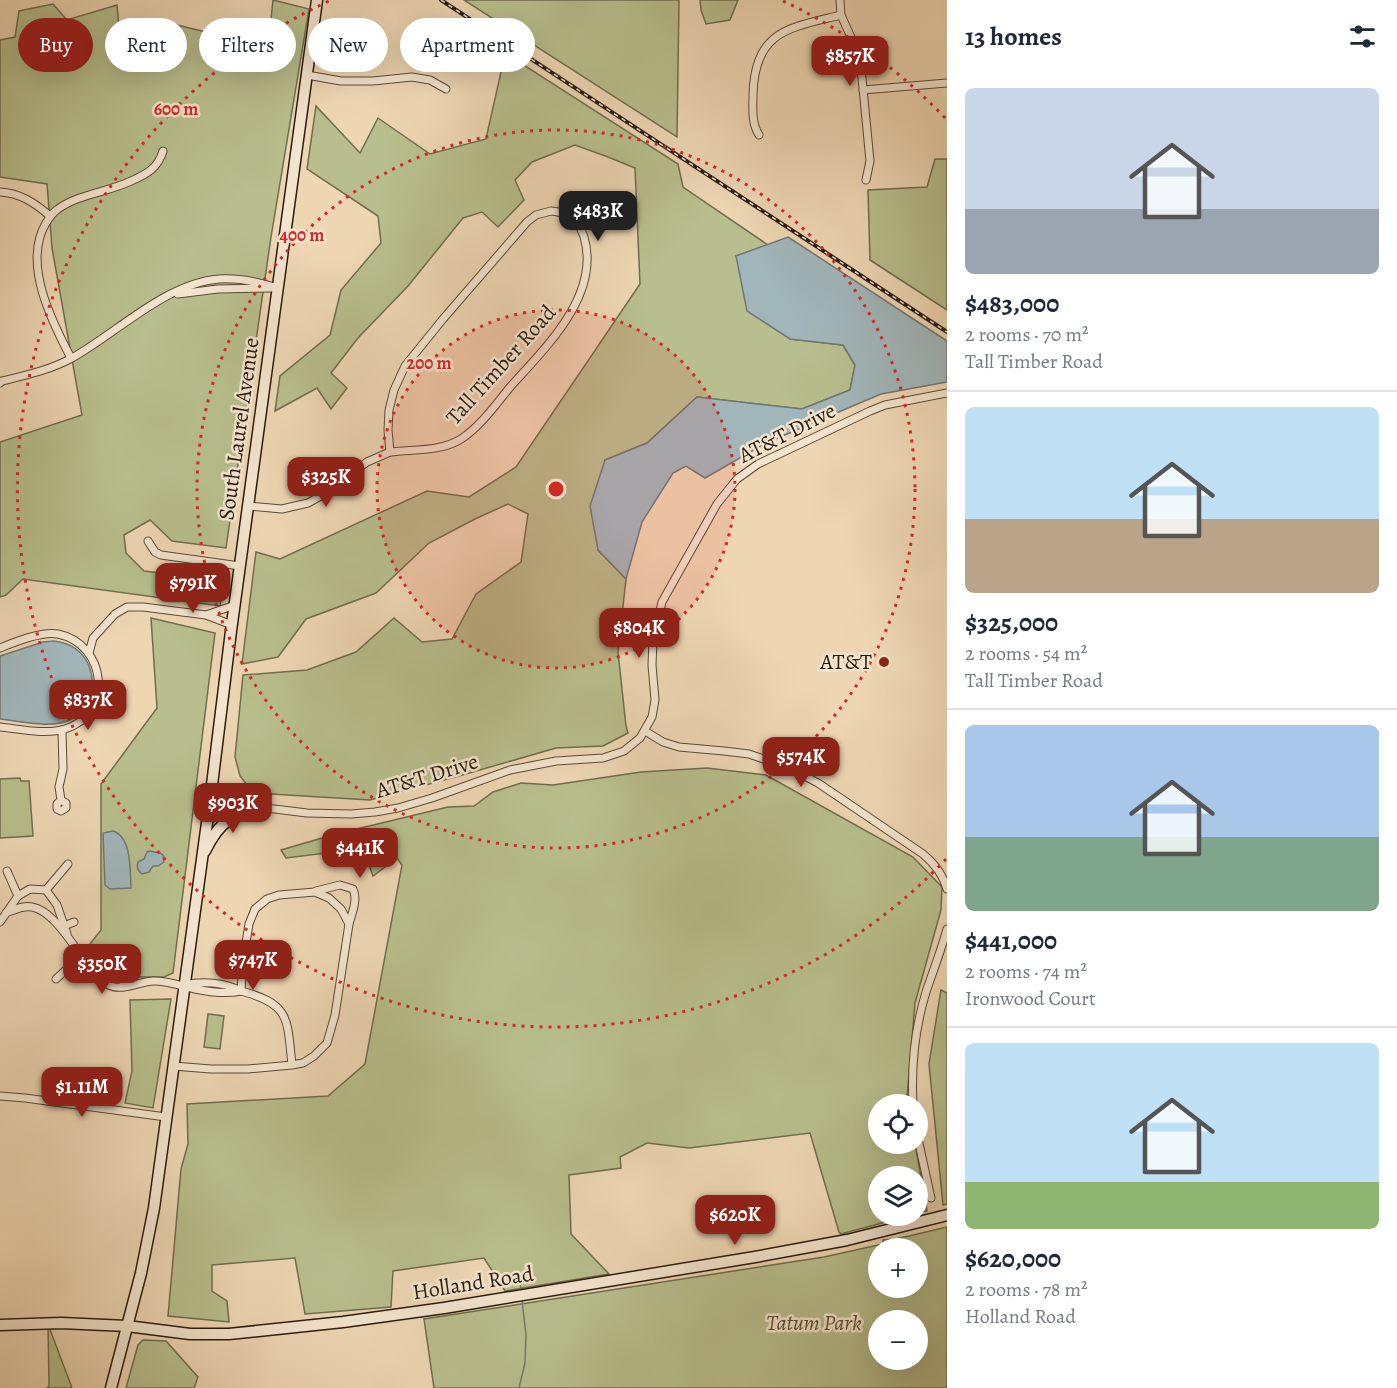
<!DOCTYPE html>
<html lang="en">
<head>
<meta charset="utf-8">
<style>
	body { margin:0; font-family:Alegreya,serif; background:#f2f2f3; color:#1f2937; height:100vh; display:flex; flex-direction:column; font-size:22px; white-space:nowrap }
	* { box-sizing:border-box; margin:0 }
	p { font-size:20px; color:#747a83 }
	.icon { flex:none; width:33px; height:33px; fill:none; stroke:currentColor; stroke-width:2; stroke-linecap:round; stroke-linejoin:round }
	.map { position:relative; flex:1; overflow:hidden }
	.sheet { display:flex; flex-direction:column; background:#fff; width:450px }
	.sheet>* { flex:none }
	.banner { position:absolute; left:18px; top:18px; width:570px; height:54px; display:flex; gap:12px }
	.controls { position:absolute; left:868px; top:1094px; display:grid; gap:12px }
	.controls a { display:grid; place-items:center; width:60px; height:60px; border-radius:50%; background:#fff; box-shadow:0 6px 24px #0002; font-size:30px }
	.price { position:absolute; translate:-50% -51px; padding:0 14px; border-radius:12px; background:#8f2418; color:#fff; font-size:20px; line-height:39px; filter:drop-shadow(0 2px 3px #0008) }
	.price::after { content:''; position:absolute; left:50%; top:36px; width:18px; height:14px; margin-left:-9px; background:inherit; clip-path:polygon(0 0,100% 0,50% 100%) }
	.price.current { background:#222; color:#fff }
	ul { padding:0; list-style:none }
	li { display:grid; align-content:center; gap:12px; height:318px; padding:0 18px }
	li+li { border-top:2px solid #e0e1e3 }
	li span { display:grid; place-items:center; height:186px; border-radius:9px; color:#555 }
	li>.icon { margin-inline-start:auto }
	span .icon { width:108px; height:108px; fill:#fffc; stroke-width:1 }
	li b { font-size:26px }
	h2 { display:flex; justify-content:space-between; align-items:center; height:72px; padding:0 18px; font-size:26px }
	.tag { padding:0 21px; border-radius:27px; background:#fff; box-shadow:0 6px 24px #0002; font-size:21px; line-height:54px }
	.tag.current { background:#8f2418; color:#fff }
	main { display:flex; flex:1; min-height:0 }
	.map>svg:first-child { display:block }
	.green { fill:#b8be8d; stroke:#706d4e; stroke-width:1.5; fill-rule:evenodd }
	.water { fill:#a1b6ba; stroke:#717875; stroke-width:1.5 }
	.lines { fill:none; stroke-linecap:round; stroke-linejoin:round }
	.stream { stroke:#717875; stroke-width:1.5 }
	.street-casing { stroke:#5a4a37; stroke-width:9 }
	.secondary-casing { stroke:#291c0e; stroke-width:13 }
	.street { stroke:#f4e4ce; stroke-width:7 }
	.secondary { stroke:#f4e4ce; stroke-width:10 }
	.rail-casing { stroke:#291c0e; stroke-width:4 }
	.rail { stroke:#f4e4ce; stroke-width:1.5; stroke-dasharray:4.5; stroke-linecap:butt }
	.ring { fill:none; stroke:#d62828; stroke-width:3; stroke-dasharray:3 6 }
	.poi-dot { fill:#8f2418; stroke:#f4e4ce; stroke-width:2 }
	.labels { text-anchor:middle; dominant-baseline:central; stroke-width:5; stroke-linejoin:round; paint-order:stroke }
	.street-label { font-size:22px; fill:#291c0e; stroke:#f4e4ce }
	.poi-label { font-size:22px; fill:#291c0e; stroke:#f4e4ce; text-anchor:end }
	.park-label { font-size:22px; font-style:italic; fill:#544d34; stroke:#f4e4ce }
	.centre { fill:#d62828; stroke:#f4e4ce; stroke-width:3 }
	.ring-label { font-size:18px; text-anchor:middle; font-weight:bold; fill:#d62828; stroke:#f4e4ce; stroke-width:5; stroke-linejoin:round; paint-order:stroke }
</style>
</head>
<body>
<main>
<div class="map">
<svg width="947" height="1388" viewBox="0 0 947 1388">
	<rect width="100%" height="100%" fill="#eed6b3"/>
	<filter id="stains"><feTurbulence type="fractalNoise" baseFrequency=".00333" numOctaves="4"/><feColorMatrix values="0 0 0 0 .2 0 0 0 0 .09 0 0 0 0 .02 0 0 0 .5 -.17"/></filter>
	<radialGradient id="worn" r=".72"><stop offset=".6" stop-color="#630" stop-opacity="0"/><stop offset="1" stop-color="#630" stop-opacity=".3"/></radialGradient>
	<g class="green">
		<path d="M273,0L309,9L271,237L226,548L172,541L150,520L124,535L126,553L144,571L187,576L196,586L211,588L223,583L220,606L23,579L6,595L0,597V442L82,415L52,248L47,184L0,177V40L15,37L19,11L53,4L67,20L117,5L120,38L144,37L173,24L268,47Z"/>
		<path d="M464,0H679L677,137Z"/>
		<path d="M700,0H738L730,20L706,24L701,10Z"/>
		<path d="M502,51L678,164L683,187L768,245L736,256L790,339L843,345L855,365L850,390L802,409L697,397L647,443L605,460L598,550L626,579L618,652L626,726L628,733L603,746L556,748L459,776L370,800L253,793L240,776L235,757L243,675L307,670L356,652L394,618L422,642L452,639L476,594L521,562L528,514L508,504L475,519L429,543L376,593L306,619L278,657L242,664L256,552L280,559L427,491L469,497L516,467L640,284L635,168L608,157L575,145L532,162L515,180L524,200L498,227L482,212L463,218L408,286L358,338L331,373L347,388L331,409L317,388L275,411L280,376L330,335L341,290L381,243L378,216L307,169L316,106L360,153L378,118L430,154L486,139L501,72Z"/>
		<path d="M935,159H947V310L870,260L868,190L927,187Z"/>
		<path d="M151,618L215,633L173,973L164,977H140L101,968L86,949L101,930V784L157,708Z"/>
		<path d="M707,768L766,775L913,857L942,887L941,910L915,1003L907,1098L908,1104H879V1143H915L927,1211L918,1213V1176H879V1215H912L841,1234L839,1232L810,1133L689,1148L647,1143L620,1157L621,1168L569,1175L571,1234L609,1274L505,1291L484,1258L393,1271L391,1307L305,1314L295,1258L212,1265V1291L227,1301L229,1322L168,1316L181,1169L188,1144L187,1104L328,1096L365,1064L402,865L397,858L373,876L366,857L351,850L286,858L281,850L336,834L448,807L474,806L493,792L521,783L553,785L641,772Z"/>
		<path d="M20,778L21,781H29L33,836L0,838V779Z"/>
		<path d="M941,990L947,993V1204L943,1205L929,1064Z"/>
		<path d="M171,999L153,1108L125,1103L132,1071L130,1000Z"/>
		<path d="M208,1014L224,1016L220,1049L204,1047Z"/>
		<path d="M947,1227V1388H434L424,1319L824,1257L883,1244V1240L896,1239ZM879,1248H918V1287H879ZM879,1320H918V1359H879Z"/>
		<path d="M48,1324L72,1388H47L49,1386Z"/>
		<path d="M143,1340L166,1341L198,1377L194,1388H126L138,1345Z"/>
	</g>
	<g class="water">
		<path d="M788,237L947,341V382L881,394L766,443L705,478L686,466L673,473L642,522L626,579L598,550L590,506L605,460L647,443L697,397L802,409L850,390L855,365L843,345L790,339L747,311L736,256Z"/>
		<path d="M190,568L217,570L222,572L223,578L213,584C201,585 195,582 188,571Z"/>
		<path d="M54,641C62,642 69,644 76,649C100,667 97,706 70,720C51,729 20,721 0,719V656L43,642Z"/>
		<path d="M113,831C132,837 130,871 131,888L110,889L105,885L103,833Z"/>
		<path d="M149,851L160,853L163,855L164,862L158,866H153L149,872L142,874C138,871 136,867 138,862L144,859L147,852Z"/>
	</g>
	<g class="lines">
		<g class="stream">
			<path d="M520,1283L521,1289"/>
			<path d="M519,1388L525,1363L526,1335L522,1300"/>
		</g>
		<defs>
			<g id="street">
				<path d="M840,0L841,15L854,44L861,68L870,161L866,180"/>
				<path d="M307,75L341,81H373L412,77L430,80L446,89"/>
				<path d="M863,90L947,83"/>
				<path d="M759,135C751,122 753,108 753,94C755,30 789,28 841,15"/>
				<path d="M0,192C20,193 35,203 50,216"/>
				<path d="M551,211C567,212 579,221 584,237C601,295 546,347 511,386C496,404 481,426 461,439C440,452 414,449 390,452L388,430L389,410L394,390L405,366L443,319L527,222L536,215Z"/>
				<path d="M178,294L218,289L272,288"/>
				<path d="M71,358C52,322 22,263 46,223C49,218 52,213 58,209C79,194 108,192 131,181C147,174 158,168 163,151"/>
				<path d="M0,383L2,381C27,375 50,370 72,358C117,333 166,283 219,279C239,278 259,282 278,288"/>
				<path d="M249,506L282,509L308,503L326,493L367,462L390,452"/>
				<path d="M148,541L155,552L161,555L240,566"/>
				<path d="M232,625L206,615L235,605"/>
				<path d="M0,648C15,642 42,631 58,634C107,644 114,714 65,729C46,735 19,729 0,727"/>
				<path d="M89,653L93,638L115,614L127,607H143L206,615"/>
				<path d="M645,731L663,742L679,747L724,751L749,754L787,767L818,783L923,854C935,864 943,874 947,889"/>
				<path d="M61,800L66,803V808L61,811L57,809V804L61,800L59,787L63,769L62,730"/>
				<path d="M210,801L307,813L351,814L375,812L398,808L432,798L510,770L556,761L603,758L624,751L640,738L652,717L655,700L652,665L653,638L662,602L717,504L737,479L758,464L870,411L885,405L947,393"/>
				<path d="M7,871L18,896"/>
				<path d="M46,890L68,864"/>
				<path d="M316,891L340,885L353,889C358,900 352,913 349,924"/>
				<path d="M6,913C14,910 23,905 32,907C61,912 84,971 109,985C122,992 140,981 154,981C169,981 181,986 195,989C209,992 227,994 241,991C224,982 202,981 184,985"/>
				<path d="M0,922L18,896L30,889L46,890L57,905L67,934"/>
				<path d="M64,926L74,922"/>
				<path d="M91,966L131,985"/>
				<path d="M56,979L82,955"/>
				<path d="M173,1066L211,1069H248L292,1065L303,1063L314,1056L327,1043L335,1015L349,924L341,909L329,898L315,892L279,895L267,899L255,909L249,924L243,961L241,991C291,1004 287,1019 292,1065"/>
				<path d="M0,1096L25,1098L166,1117"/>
				<path d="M913,1104C911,1066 915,1028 926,992C933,971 941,951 947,929"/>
				<path d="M918,1139L931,1198"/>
			</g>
			<g id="secondary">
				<path d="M205,851C221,818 232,816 265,809"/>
				<path d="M0,1325L61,1323L127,1326L190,1334H229L343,1322L444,1308L755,1257L847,1240L947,1215"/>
				<path d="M111,1388L141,1273L154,1208L210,801L231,631L317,0"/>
			</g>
		</defs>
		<use href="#street" class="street-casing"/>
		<use href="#secondary" class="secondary-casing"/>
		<use href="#street" class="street"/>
		<use href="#secondary" class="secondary"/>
		<defs>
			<path id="rail" d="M441,0L947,332"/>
		</defs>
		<use href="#rail" class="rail-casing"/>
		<use href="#rail" class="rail"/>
	</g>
	<circle cx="556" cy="489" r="179" fill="#d62828" fill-opacity=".12"/>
	<g class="ring">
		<circle cx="556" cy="489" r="179"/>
		<circle cx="556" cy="489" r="359"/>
		<path d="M946 859A538 538 0 1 1 329 1M783 1A538 538 0 0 1 946 119"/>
	</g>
	<circle class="poi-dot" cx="884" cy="662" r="6"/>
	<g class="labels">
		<g class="street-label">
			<text transform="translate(501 365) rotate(-48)">Tall Timber Road</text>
			<text transform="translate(239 429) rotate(-82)">South Laurel Avenue</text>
			<text transform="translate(787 433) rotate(-27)">AT&amp;T Drive</text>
			<text transform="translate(427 776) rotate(-17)">AT&amp;T Drive</text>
			<text transform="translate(473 1283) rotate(-9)">Holland Road</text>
		</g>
		<g class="poi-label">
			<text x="872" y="662">AT&amp;T</text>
		</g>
		<g class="park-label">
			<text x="814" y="1323">Tatum Park</text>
		</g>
	</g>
	<circle cx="556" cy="489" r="9" class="centre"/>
	<g class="ring-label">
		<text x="176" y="115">600 m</text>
		<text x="302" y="241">400 m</text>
		<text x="429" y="369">200 m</text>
	</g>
	<rect width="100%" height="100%" filter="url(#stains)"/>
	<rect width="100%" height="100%" fill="url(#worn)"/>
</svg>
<div class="controls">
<a><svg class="icon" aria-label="locate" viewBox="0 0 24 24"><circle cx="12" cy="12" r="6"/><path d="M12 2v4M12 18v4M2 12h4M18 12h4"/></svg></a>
<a><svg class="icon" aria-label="layers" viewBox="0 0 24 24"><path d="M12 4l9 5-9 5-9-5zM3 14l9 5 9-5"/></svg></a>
<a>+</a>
<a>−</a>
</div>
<b class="price" style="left:850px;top:87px">$857K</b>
<b class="price current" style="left:598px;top:242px">$483K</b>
<b class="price" style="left:326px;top:508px">$325K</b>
<b class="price" style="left:193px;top:614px">$791K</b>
<b class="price" style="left:639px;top:659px">$804K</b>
<b class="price" style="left:88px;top:731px">$837K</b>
<b class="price" style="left:801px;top:788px">$574K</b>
<b class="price" style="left:233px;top:834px">$903K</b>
<b class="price" style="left:360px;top:879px">$441K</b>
<b class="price" style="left:253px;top:991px">$747K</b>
<b class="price" style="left:102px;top:995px">$350K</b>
<b class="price" style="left:82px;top:1118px">$1.11M</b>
<b class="price" style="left:735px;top:1246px">$620K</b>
<div class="banner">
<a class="tag current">Buy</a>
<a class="tag">Rent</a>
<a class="tag">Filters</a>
<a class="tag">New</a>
<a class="tag">Apartment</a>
</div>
</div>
<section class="sheet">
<h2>13 homes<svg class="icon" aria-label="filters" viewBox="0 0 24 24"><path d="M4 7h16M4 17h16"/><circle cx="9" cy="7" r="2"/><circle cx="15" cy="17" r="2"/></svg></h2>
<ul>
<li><span style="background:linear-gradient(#c9d6e8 65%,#9aa5b1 0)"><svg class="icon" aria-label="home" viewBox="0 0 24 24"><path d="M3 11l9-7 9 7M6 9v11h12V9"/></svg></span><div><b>$483,000</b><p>2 rooms · 70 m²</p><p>Tall Timber Road</p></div></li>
<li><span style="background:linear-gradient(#bfe0f5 60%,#b9a48a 0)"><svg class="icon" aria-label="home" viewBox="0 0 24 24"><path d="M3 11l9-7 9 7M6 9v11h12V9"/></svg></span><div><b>$325,000</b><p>2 rooms · 54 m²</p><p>Tall Timber Road</p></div></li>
<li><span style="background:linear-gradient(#a9c7e8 60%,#7fa58c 0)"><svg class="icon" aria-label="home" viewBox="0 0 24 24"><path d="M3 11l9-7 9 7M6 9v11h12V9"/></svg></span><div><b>$441,000</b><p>2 rooms · 74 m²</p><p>Ironwood Court</p></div></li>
<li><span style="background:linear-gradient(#bfe0f5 75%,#8fb573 0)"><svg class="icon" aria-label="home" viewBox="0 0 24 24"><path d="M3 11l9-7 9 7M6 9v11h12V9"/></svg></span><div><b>$620,000</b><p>2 rooms · 78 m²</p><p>Holland Road</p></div></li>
</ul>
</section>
</main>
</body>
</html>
